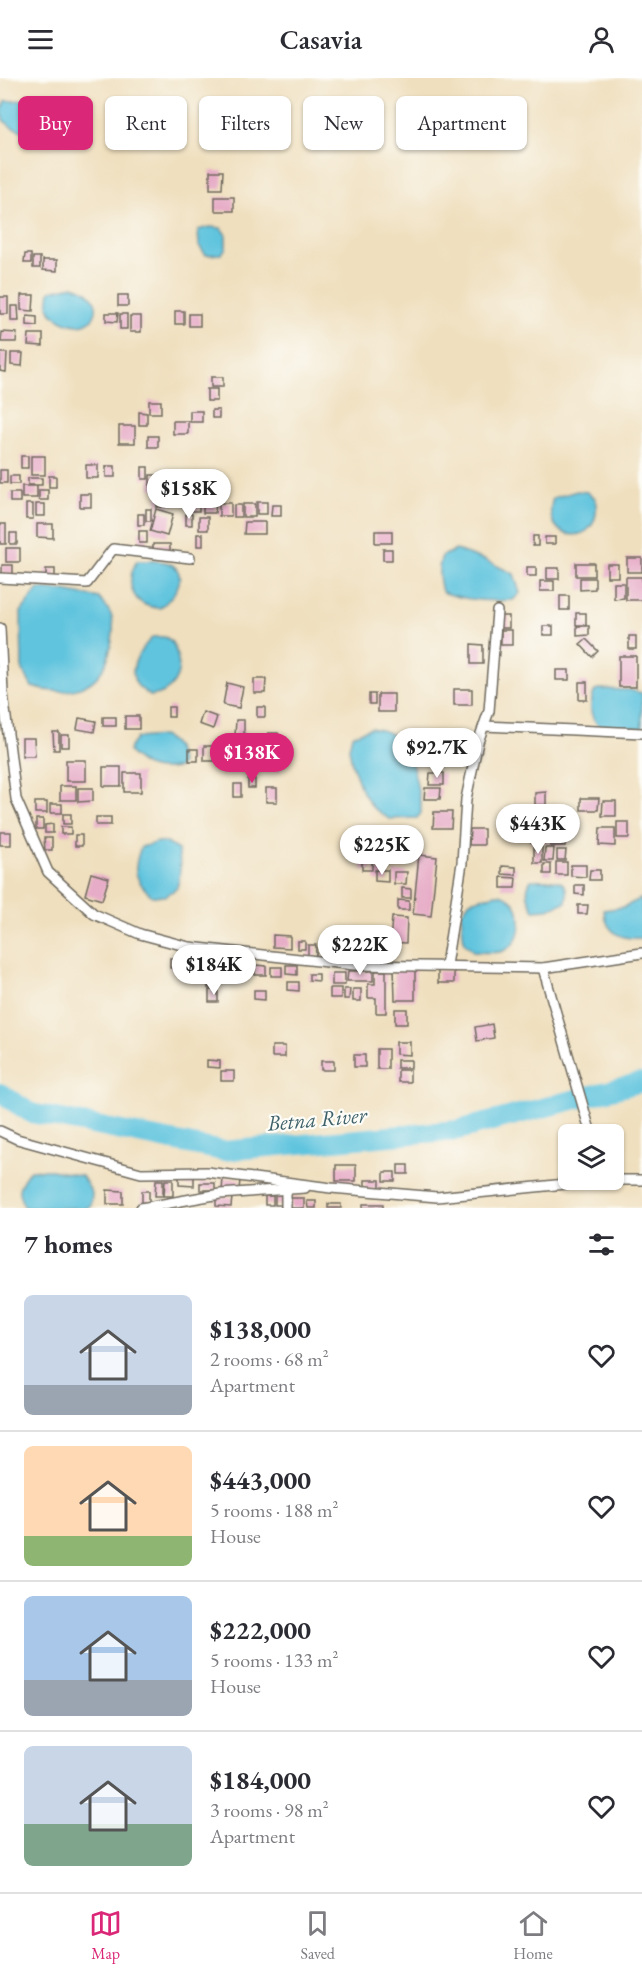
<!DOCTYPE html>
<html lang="en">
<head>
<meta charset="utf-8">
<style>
	body { margin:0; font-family:"EB Garamond",serif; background:#f2f2f3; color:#2b2b33; height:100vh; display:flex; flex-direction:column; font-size:22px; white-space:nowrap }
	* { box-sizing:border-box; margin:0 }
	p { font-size:20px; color:#7c7c81 }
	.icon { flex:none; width:33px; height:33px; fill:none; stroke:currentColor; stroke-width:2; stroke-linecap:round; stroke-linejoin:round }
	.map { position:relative; height:1130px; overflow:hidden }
	.sheet { display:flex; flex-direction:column; background:#fff; flex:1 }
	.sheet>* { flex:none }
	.banner { position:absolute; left:18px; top:18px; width:606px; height:54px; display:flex; gap:12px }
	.fabs { position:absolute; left:558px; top:1046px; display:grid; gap:12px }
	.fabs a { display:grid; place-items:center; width:66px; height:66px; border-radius:9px; background:#fff; box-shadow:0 2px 4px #0004; font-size:30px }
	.price { position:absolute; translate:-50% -51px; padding:0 14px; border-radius:21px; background:#fff; color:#222; font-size:20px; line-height:39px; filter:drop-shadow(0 2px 3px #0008) }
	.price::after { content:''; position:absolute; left:50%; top:36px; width:18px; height:14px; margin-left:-9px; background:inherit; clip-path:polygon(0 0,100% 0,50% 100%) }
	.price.active { background:#db2777; color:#fff }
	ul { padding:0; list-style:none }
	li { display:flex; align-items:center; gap:18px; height:150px; padding:0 24px }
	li+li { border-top:2px solid #e1e1e2 }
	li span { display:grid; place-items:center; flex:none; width:168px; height:120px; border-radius:9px; color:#555 }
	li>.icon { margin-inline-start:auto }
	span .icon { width:72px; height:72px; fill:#fffc; stroke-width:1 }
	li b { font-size:26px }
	h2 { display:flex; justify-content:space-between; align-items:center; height:72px; padding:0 24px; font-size:26px }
	.tag { padding:0 21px; border-radius:9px; background:#fff; box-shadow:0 2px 4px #0004; font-size:21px; line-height:54px }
	.tag.active { background:#db2777; color:#fff }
	header { display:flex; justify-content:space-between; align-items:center; height:78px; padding:0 24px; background:#fff; font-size:27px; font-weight:600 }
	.menu { display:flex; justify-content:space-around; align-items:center; height:84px; border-top:2px solid #e1e1e2; background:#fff; font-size:16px; color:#7c7c81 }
	.menu a { display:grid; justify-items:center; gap:3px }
	.menu .active { color:#db2777 }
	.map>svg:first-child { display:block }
	.water { fill:#60c4de; stroke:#467884; stroke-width:1.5 }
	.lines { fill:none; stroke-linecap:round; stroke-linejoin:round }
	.river { stroke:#60c4de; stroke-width:20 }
	.building { fill:#e7adc8 }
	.street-casing { stroke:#706a5e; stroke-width:12 }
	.street { stroke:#fff; stroke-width:9 }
	.labels { text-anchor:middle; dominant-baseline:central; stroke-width:4.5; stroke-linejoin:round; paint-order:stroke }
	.water-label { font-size:22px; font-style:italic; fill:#3e616a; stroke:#fdfcf7 }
</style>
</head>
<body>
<header><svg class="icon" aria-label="menu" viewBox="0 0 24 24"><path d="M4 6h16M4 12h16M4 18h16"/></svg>Casavia<svg class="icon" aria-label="person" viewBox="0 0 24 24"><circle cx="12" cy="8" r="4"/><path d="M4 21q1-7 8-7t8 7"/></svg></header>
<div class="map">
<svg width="642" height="1130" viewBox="0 0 642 1130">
	<rect width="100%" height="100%" fill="#fdfcf7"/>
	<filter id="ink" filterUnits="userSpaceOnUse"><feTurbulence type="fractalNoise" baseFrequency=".0167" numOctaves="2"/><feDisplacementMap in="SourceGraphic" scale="12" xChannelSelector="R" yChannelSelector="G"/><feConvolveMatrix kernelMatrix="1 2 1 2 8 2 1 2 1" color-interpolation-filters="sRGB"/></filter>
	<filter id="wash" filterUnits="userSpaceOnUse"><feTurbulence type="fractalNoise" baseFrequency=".008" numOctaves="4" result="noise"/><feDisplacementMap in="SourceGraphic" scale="24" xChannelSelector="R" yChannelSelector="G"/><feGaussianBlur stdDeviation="1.35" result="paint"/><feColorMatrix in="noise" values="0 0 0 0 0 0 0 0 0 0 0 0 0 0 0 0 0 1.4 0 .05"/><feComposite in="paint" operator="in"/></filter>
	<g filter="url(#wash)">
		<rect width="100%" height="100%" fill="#efdfbe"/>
		<g class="water">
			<path d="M5,23C20,23 40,19 52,29L53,45L49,49L29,56L12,49L3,42L2,33Z"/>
			<path d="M209,149L221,150L226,157V170L221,176L206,177L199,168L198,152Z"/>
			<path d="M73,208C111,217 98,258 65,244C56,240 53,237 48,229L50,213Z"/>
			<path d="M577,413L587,414L595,420C606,472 538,466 553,420Z"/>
			<path d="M456,472L485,482L514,496L520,515L513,522C489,524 464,522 442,514C439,500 437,491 442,478Z"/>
			<path d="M137,483C147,483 167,481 175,489C188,503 170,522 160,530C132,529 124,505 137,483Z"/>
			<path d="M38,511L64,513L99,520C104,526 111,533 112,540C115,551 112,562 110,572C101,613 67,619 32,609L22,590L21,534Z"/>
			<path d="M153,559C157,559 163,558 167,560C174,564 175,570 177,577C183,598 172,616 150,618C146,615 142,612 138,608C125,592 141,570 153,559Z"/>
			<path d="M598,611L630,612L642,615V650L599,648C588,637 590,627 594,614Z"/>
			<path d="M371,650C414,655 413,693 421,728V735L417,740L389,741L372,729L361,711L352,686L349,670L352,657Z"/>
			<path d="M162,658C175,664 178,671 181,685L178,690C155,693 145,691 129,674L130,669L137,660Z"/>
			<path d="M158,764L167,765L178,772C181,785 181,797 177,810L165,818H152C134,802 132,792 141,769Z"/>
			<path d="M531,802C549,802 572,797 566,824L548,831L534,832C528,821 524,813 531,802Z"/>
			<path d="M496,816C525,816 528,864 503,873C495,876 482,874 474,874L464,865L461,835L470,823Z"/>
			<path d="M642,820V860C621,862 606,855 604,832L624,829Z"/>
			<path d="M30,1092H51L82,1098L92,1115L91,1127L87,1130H25C15,1111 18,1109 30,1092Z"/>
		</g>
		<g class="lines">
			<path class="river" d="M0,1015L31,1035L223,1073L458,1052L642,1004"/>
		</g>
		<g id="blocks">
			<g class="building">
				<path d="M210,93H223L222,111H210Z"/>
				<rect x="215" y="119" width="19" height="14"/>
				<path d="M25,176H31V185H24Z"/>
				<rect x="33" y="179" width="7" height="11"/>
				<path d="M43,182H57V193L43,192Z"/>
				<path d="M21,217H34L33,233L21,232Z"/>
				<rect x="118" y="217" width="10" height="11"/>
				<rect x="0" y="219" width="8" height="17"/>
				<path d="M11,228H18L19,243H11Z"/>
				<rect x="175" y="233" width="9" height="13"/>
				<path d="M106,235H118L117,244L106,243Z"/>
				<rect x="120" y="236" width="7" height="15"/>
				<rect x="189" y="236" width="11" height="12"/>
				<path d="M27,238L37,239V248L27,247Z"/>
				<rect x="130" y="238" width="11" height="16"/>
				<path d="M2,254L17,255L16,264H1Z"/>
				<path d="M29,256H43V268L28,267Z"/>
				<path d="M0,275H7L6,294L0,293Z"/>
				<path d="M11,275H23L22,288L11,287Z"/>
				<rect x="211" y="299" width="12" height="10"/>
				<rect x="207" y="311" width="10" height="12"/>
				<rect x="149" y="323" width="12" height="12"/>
				<rect x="212" y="332" width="7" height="8"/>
				<rect x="190" y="333" width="12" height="11"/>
				<path d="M139,334L147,335V347H139Z"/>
				<rect x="173" y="343" width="15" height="13"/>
				<rect x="119" y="348" width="16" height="17"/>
				<rect x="148" y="358" width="10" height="11"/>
				<rect x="21" y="378" width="7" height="12"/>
				<rect x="31" y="378" width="14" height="19"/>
				<rect x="86" y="387" width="12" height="13"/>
				<rect x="106" y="388" width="9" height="11"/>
				<rect x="142" y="389" width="6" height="12"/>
				<rect x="0" y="392" width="7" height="13"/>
				<path d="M177,396H191L190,408H177Z"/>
				<rect x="150" y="397" width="10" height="14"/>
				<rect x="10" y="398" width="9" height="8"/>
				<rect x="49" y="398" width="7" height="11"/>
				<rect x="28" y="400" width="14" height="7"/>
				<path d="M165,401H175V415H164Z"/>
				<rect x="22" y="408" width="15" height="12"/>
				<rect x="39" y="412" width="9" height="10"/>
				<rect x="10" y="415" width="10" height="9"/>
				<rect x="80" y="416" width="11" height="13"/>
				<rect x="157" y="416" width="5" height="13"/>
				<rect x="164" y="417" width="6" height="12"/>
				<rect x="189" y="422" width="10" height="11"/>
				<rect x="257" y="424" width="10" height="12"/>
				<path d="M203,425H216L215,435H203Z"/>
				<rect x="219" y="425" width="12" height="13"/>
				<rect x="26" y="426" width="7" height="15"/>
				<rect x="36" y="426" width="9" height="12"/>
				<rect x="243" y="426" width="12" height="13"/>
				<rect x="234" y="427" width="7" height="12"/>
				<path d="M272,427H281V438H271Z"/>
				<rect x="146" y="431" width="5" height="12"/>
				<path d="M156,431L173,436L167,458L150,453Z"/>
				<rect x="138" y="436" width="6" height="11"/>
				<rect x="186" y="436" width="6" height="11"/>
				<rect x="199" y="439" width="9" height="13"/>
				<path d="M245,444H265V456H244Z"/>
				<rect x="0" y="446" width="6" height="20"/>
				<path d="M37,446H53V460L37,459Z"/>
				<rect x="139" y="453" width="8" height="12"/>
				<rect x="375" y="453" width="17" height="12"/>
				<rect x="10" y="455" width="7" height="11"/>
				<rect x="197" y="456" width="6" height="12"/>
				<rect x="533" y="458" width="5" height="10"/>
				<rect x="545" y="459" width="10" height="7"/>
				<path d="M153,466H170V473L153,472Z"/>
				<rect x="6" y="470" width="14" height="14"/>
				<rect x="383" y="471" width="9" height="11"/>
				<rect x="627" y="480" width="15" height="14"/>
				<rect x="576" y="485" width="18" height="13"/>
				<rect x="607" y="486" width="11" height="13"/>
				<rect x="2" y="487" width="11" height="9"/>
				<rect x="527" y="489" width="9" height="9"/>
				<rect x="547" y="490" width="12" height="11"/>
				<rect x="46" y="491" width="9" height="8"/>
				<rect x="626" y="499" width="16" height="23"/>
				<path d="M580,500H595V511L580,512Z"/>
				<rect x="540" y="503" width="14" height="10"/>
				<path d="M614,505H624V520L614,521Z"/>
				<rect x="560" y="518" width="9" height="14"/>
				<rect x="576" y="535" width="10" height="12"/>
				<rect x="500" y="538" width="9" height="12"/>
				<rect x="543" y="548" width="10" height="9"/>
				<path d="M577,548H589V557L577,558Z"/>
				<rect x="501" y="552" width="11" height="15"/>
				<rect x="629" y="558" width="7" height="13"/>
				<path d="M586,561L598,573L592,579L580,566Z"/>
				<path d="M471,566L483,567V586H471Z"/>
				<rect x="619" y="578" width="17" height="31"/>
				<rect x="556" y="592" width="13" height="10"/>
				<path d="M254,601H266L265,615H254Z"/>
				<rect x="579" y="604" width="8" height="18"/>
				<path d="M227,605L243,609L239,630L223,627Z"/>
				<rect x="454" y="611" width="18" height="16"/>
				<rect x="369" y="616" width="6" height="10"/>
				<rect x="378" y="616" width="16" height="18"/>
				<rect x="168" y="629" width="6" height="10"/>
				<rect x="257" y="629" width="8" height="10"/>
				<path d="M203,634L217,639L213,651L199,646Z"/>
				<rect x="125" y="638" width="14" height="13"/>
				<rect x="103" y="639" width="13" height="9"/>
				<path d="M79,640L96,643L94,654L77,651Z"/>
				<path d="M236,642H244V658H235Z"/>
				<path d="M53,654H59V672H54Z"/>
				<path d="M268,655H278L277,666H268Z"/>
				<rect x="61" y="657" width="8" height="12"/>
				<path d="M22,660H34L35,678H22Z"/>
				<rect x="433" y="666" width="7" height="12"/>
				<path d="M450,667H466L465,683H450Z"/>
				<rect x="204" y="668" width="11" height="15"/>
				<rect x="189" y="671" width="9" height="12"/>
				<rect x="66" y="682" width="20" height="21"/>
				<rect x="268" y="684" width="13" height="9"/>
				<rect x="103" y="689" width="18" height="19"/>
				<rect x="124" y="695" width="17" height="19"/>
				<path d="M430,695H444V707H429Z"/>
				<rect x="248" y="701" width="7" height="9"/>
				<rect x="234" y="706" width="7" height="13"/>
				<rect x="60" y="708" width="16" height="14"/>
				<path d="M78,710H93V723L78,724Z"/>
				<rect x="266" y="710" width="11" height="14"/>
				<path d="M425,710H441L440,721H424Z"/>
				<path d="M546,714V727H535V715Z"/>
				<path d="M581,720H599L598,732H581Z"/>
				<path d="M603,723H616V738H602Z"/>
				<rect x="35" y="724" width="12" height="11"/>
				<rect x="50" y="726" width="12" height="9"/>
				<path d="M434,734H452L451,750H433Z"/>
				<rect x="63" y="736" width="8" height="10"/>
				<rect x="96" y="739" width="15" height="8"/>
				<rect x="36" y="741" width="7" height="10"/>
				<rect x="617" y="744" width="12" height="16"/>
				<rect x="558" y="745" width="14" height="10"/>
				<path d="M53,746V755H45V747Z"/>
				<rect x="61" y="749" width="10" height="7"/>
				<path d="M600,750H615V768L599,767Z"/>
				<path d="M470,751H484V767H469Z"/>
				<rect x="0" y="754" width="11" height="13"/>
				<path d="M532,754H547L546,765H531Z"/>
				<rect x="75" y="757" width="7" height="11"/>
				<path d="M44,760H52V772H45Z"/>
				<path d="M550,761L565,762V768H550Z"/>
				<rect x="534" y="769" width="8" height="16"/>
				<path d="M545,770H554L553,783H544Z"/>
				<rect x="362" y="771" width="10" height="21"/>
				<path d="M557,772H566L565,782H557Z"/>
				<path d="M419,777L437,779L431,838L413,836Z"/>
				<rect x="556" y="784" width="11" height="13"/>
				<rect x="544" y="786" width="7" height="10"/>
				<path d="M571,787H586V799L571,798Z"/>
				<path d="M502,788L516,789V797L502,796Z"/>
				<path d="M375,792H388V804L375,803Z"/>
				<path d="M590,792H600V802H589Z"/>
				<path d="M394,794H407L406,806H394Z"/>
				<path d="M91,795L109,800L102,822L85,817Z"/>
				<path d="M501,799L516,800L515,810H501Z"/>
				<path d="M575,807H584V817L575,816Z"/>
				<path d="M402,810L411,811V820H402Z"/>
				<path d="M398,822L409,823V832H398Z"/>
				<path d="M578,827H588L587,836H578Z"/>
				<path d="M392,839L407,840L406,865L390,864Z"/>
				<path d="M273,857L290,858V870L273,869Z"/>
				<rect x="298" y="863" width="7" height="8"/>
				<rect x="308" y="867" width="8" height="12"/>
				<rect x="197" y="875" width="9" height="13"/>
				<rect x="185" y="877" width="8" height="12"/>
				<rect x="170" y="880" width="11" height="10"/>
				<path d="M227,881H236V890H226Z"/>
				<path d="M216,882L225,883V898H216Z"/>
				<path d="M255,887L266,888V897H255Z"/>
				<path d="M286,887H297V897L286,896Z"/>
				<rect x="271" y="889" width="11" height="9"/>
				<path d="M394,890H415V922H395Z"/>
				<path d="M348,893H373V903H347Z"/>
				<path d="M375,893H386V935H376V920H368V906H375Z"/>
				<rect x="438" y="893" width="16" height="12"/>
				<rect x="332" y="895" width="13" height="12"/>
				<path d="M309,896H319V903L309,902Z"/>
				<rect x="208" y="900" width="9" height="10"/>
				<path d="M288,904H299V913L288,912Z"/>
				<rect x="330" y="910" width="11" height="10"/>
				<path d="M344,911H350L349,921H344Z"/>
				<rect x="353" y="911" width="8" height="12"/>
				<rect x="209" y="912" width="9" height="12"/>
				<path d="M254,912H265V922L254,921Z"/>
				<rect x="395" y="931" width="12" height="15"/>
				<path d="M492,946L494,960L477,963L475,949Z"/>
				<path d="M396,964H410V977L396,976Z"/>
				<rect x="272" y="968" width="13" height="11"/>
				<rect x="377" y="971" width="11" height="20"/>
				<rect x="354" y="977" width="11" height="12"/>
				<path d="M207,982L220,983V990L207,989Z"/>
				<rect x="397" y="982" width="14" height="8"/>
				<rect x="321" y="983" width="13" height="9"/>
				<rect x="398" y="992" width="12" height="12"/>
				<rect x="221" y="993" width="13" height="10"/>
				<rect x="336" y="1087" width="20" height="16"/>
				<rect x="398" y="1087" width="10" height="9"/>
				<rect x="384" y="1094" width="11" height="9"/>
				<path d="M179,1099H194V1108L179,1107Z"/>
				<path d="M223,1100L240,1101L239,1113H222Z"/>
				<path d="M156,1102H163V1118H155Z"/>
				<path d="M165,1102H173V1118H164Z"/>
				<rect x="365" y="1102" width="15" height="9"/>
				<rect x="200" y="1105" width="15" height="7"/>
				<path d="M107,1112L123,1113V1126H107Z"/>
				<rect x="142" y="1113" width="7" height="12"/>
				<rect x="275" y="1117" width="9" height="10"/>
				<rect x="265" y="1118" width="8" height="9"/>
				<path d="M216,1119H232L231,1129L216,1128Z"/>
				<rect x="291" y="1120" width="13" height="10"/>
				<path d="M307,1123H316V1130H308Z"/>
				<rect x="328" y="1126" width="13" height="4"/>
				<rect x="363" y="1126" width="20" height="4"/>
			</g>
		</g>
	</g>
	<g filter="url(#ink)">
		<use href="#blocks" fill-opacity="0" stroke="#706a5e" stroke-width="1.5"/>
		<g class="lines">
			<defs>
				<g id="street">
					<path d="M0,500L87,505L113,471L190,480"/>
					<path d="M0,550L3,615L16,721L48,794L94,836L140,856L189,869L355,887L543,890L642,875"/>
					<path d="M484,648L642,655"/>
					<path d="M446,887L462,785L466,721L478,664L489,633L497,533"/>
					<path d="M543,890L591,1056"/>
					<path d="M0,1053L17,1061L141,1095L207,1094L331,1110L437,1119L605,1102H642"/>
					<path d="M286,1112V1130"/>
					<path d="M141,1130L220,1116L305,1110"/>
				</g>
			</defs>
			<use href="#street" class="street-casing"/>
			<use href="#street" class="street"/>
		</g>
	</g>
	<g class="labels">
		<g class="water-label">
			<text transform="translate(317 1041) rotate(-5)">Betna River</text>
		</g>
	</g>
</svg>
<div class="fabs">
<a><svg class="icon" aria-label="layers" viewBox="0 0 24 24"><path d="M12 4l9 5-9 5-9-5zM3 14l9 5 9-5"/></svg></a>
</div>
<b class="price" style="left:189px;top:442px">$158K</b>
<b class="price" style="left:437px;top:701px">$92.7K</b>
<b class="price active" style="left:252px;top:706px">$138K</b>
<b class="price" style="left:538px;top:777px">$443K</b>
<b class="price" style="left:382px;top:798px">$225K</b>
<b class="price" style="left:360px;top:898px">$222K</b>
<b class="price" style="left:214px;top:918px">$184K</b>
<div class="banner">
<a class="tag active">Buy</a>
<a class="tag">Rent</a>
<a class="tag">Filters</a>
<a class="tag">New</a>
<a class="tag">Apartment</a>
</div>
</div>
<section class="sheet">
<h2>7 homes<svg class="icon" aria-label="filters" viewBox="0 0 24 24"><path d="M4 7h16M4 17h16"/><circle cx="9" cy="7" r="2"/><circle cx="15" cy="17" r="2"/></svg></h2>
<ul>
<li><span style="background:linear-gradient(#c9d6e8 75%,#9aa5b1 0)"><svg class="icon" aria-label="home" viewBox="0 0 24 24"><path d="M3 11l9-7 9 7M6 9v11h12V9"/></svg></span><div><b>$138,000</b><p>2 rooms · 68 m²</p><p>Apartment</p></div><svg class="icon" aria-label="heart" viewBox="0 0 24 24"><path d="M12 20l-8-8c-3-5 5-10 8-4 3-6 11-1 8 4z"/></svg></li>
<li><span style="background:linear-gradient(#ffd9b3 75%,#8fb573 0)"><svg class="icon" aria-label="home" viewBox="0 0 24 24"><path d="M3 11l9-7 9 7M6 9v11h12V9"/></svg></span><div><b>$443,000</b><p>5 rooms · 188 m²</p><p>House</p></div><svg class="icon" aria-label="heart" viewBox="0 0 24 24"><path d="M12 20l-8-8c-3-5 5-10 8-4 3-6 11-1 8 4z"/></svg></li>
<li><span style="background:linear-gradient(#a9c7e8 70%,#9aa5b1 0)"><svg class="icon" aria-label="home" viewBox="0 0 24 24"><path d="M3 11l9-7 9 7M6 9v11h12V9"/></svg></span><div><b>$222,000</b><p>5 rooms · 133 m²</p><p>House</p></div><svg class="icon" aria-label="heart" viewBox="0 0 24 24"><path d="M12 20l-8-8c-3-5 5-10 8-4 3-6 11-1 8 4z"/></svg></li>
<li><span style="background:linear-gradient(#c9d6e8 65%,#7fa58c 0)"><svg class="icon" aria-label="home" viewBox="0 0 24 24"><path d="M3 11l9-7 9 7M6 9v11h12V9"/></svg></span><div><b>$184,000</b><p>3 rooms · 98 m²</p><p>Apartment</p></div><svg class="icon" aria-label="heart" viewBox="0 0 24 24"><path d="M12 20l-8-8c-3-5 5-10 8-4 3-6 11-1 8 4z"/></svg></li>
</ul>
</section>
<nav class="menu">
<a class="active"><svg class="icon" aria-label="map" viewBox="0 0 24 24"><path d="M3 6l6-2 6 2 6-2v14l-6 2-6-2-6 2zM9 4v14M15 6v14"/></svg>Map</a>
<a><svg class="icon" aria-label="saved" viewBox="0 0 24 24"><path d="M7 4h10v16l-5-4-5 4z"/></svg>Saved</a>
<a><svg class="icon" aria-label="home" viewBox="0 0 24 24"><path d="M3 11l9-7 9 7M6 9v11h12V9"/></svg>Home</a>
</nav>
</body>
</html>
